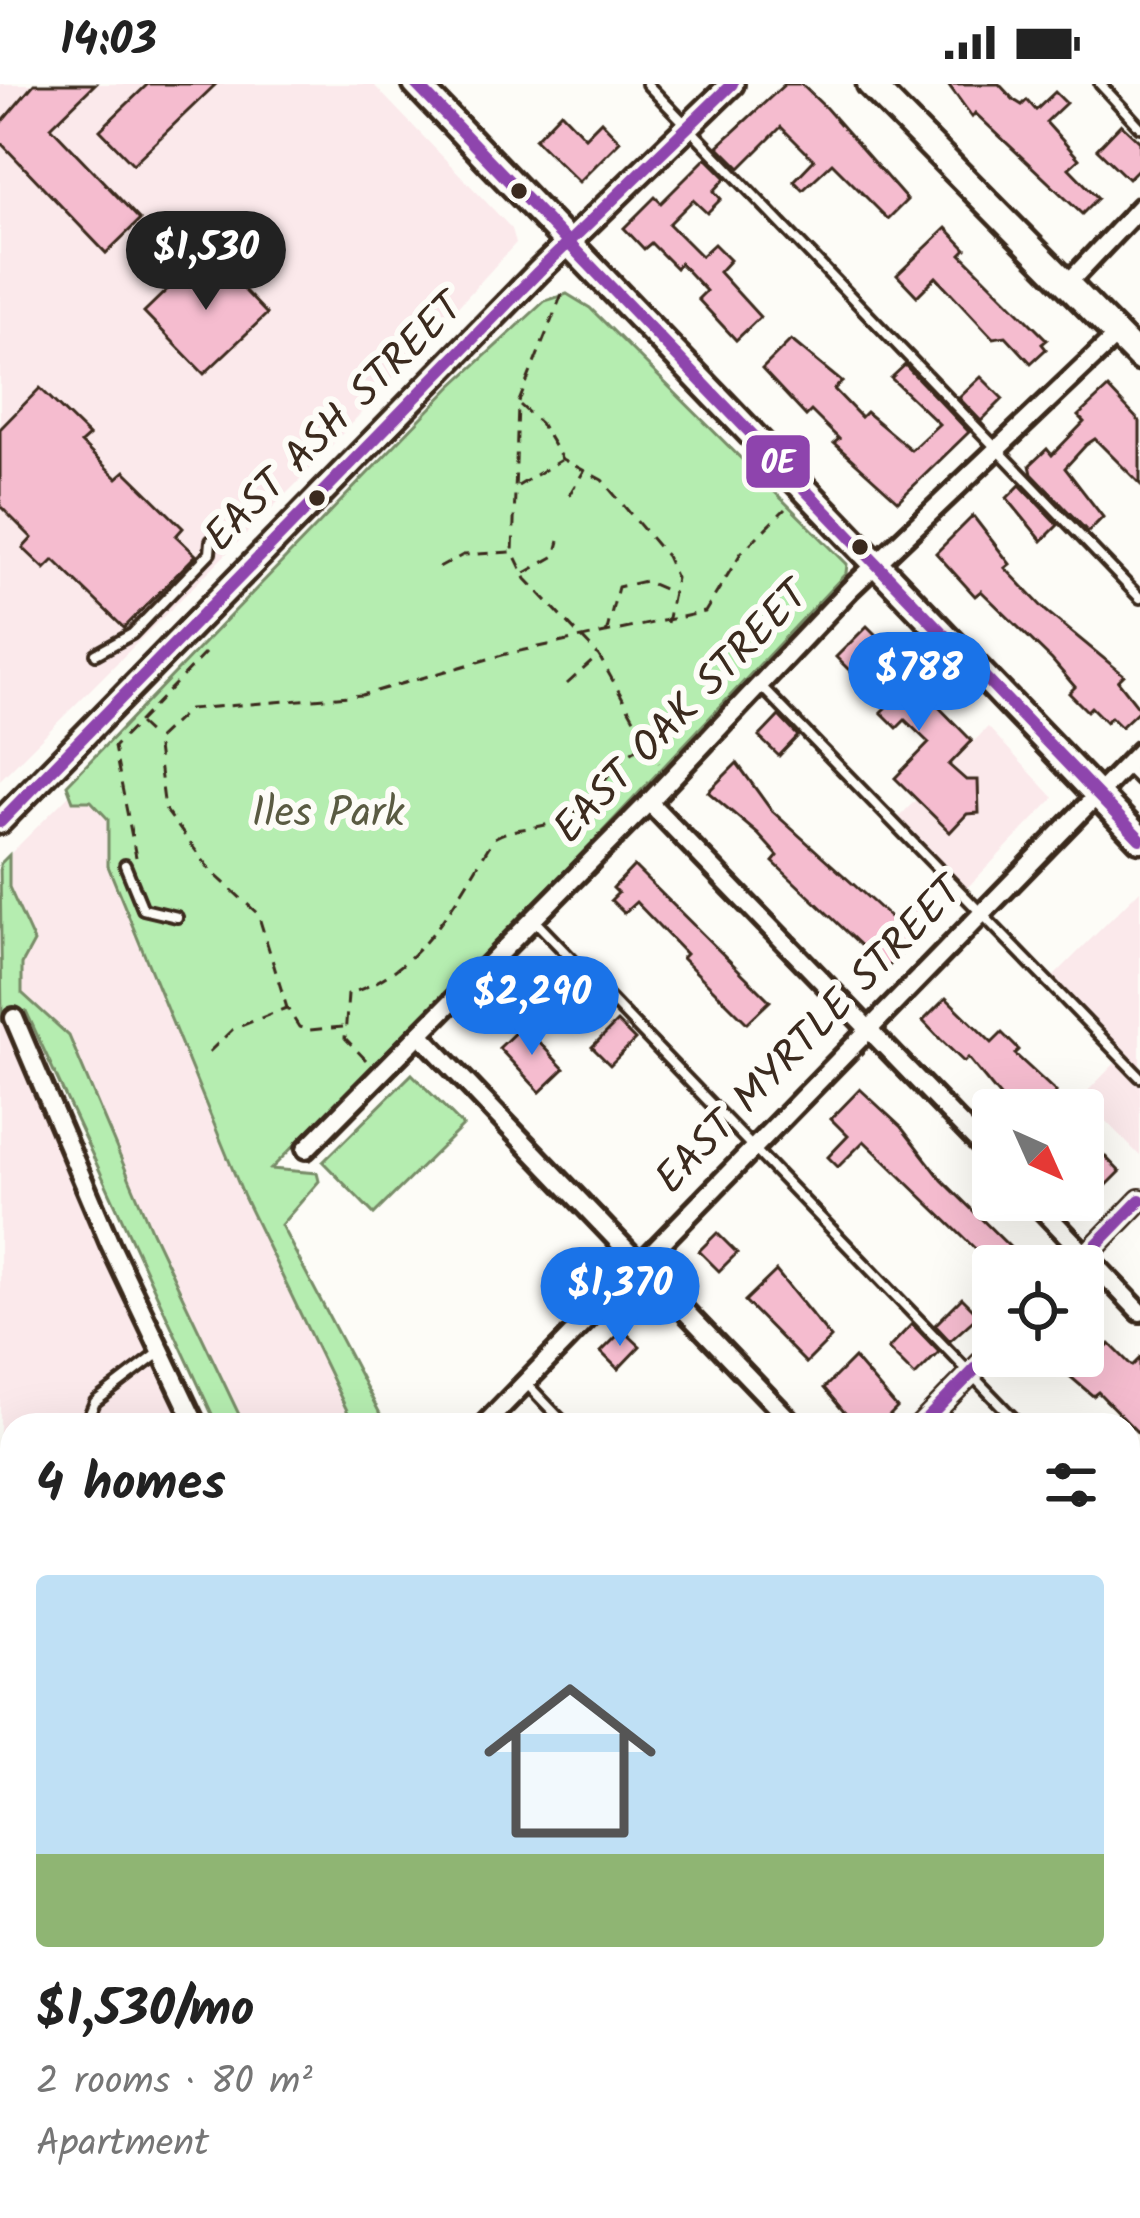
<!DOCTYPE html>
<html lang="en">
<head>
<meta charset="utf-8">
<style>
	body { margin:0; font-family:Kalam,sans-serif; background:#f6f6f6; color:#222; height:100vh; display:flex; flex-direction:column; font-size:45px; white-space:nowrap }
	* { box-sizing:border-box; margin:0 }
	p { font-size:39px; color:#767676 }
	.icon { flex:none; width:66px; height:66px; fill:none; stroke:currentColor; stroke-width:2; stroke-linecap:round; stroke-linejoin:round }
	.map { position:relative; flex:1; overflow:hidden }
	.panel { position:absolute; left:0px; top:1329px; width:1140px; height:807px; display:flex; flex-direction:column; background:#fff; border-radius:36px 36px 0 0; box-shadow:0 12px 48px #0002 }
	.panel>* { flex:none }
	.needle { width:78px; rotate:135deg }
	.controls { position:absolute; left:972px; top:1005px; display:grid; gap:24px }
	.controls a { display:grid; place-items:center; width:132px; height:132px; border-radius:12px; background:#fff; box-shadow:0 12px 48px #0002; font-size:60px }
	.price { position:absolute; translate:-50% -102px; padding:0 27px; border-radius:42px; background:#1a73e8; color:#fff; font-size:39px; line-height:78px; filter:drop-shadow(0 3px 6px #0008) }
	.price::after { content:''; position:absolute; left:50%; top:72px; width:36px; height:27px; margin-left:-18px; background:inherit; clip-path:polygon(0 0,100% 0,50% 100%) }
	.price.selected { background:#222; color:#fff }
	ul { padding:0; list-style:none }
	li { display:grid; align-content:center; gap:24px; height:636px; padding:0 36px }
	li+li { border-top:3px solid #e0e0e0 }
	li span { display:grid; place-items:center; height:372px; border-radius:12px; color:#555 }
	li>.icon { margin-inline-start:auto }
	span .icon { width:216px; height:216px; fill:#fffc; stroke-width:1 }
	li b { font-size:51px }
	h2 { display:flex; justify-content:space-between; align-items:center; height:144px; padding:0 36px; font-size:51px }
	.status { display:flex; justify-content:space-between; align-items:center; height:84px; padding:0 60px; background:#fff; direction:ltr }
	.status svg { height:33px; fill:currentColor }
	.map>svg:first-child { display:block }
	.built { fill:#fbe9eb }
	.green { fill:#b5edb0; stroke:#788c67; stroke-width:3 }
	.building { fill:#f5bccf; stroke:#3b2a1e; stroke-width:3 }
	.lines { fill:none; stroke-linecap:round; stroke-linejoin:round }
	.service-casing { stroke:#3b2a1e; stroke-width:16 }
	.minor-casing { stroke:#3b2a1e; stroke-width:26 }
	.tertiary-casing { stroke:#3b2a1e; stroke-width:30 }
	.primary-casing { stroke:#3b2a1e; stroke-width:33 }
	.path { stroke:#3b2a1e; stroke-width:3; stroke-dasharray:12 9; stroke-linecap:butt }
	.service { stroke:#fdfcf7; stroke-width:8 }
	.minor { stroke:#fdfcf7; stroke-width:16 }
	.tertiary { stroke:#fdfcf7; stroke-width:21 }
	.primary { stroke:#fdfcf7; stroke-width:24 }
	.bus-1-casing { stroke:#fdfcf7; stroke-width:21 }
	.bus-1 { stroke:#8e44ad; stroke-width:12 }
	.bus-dot { fill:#3b2a1e; stroke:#fdfcf7; stroke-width:4.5 }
	.labels { text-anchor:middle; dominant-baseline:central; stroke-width:12; stroke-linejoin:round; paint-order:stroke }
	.street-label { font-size:42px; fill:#3b2a1e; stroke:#fdfcf7 }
	.park-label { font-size:42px; fill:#5a5b42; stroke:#fdfcf7 }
	.line-badge { stroke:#fdfcf7; stroke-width:4.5 }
	.badge-label { font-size:33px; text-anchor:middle; font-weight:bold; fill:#fff }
</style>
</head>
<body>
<div class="status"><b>14:03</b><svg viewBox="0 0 49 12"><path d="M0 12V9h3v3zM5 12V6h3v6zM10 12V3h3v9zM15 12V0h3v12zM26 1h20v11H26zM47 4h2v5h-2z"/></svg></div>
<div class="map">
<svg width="1140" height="2134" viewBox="0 0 1140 2134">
	<rect width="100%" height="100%" fill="#fdfcf7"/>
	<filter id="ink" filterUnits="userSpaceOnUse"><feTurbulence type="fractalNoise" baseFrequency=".00833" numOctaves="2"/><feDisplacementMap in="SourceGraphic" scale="24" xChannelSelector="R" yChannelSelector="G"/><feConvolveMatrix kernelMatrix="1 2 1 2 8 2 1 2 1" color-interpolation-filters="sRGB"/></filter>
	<g filter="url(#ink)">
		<g class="built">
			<path d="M0,0H373L512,145L516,159L299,397L0,696Z"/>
			<path d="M988,643L1054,714L966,805L899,733Z"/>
			<path d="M70,710L91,717L108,735V771L244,1113L354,1341H244L152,1148L69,952L22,909V880L34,858L9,803V771Z"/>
			<path d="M1140,806V1072L1082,1013L1117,977L1044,902Z"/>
			<path d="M0,931L185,1341H12V1976L0,1965Z"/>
			<path d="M690,2124H1045L1054,2134H697Z"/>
		</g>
		<g class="green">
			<path d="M567,210L590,224L847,480L846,489L571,781L271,1085L317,1089L319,1097L281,1141L386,1341H354L244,1113L108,782V735L91,717H73L67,701L451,303L545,217Z"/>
			<path d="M9,771V803L34,858L22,880V909L69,952L152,1148L244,1341H217L26,927L2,937L0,780Z"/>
			<path d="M412,990L463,1042L374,1130L323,1078Z"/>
		</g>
		<g class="building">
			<path d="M34,0H95L51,43L140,136L106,169L0,58V40Z"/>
			<path d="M148,0H216L133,80L100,46Z"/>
			<path d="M785,0H801L826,24L907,116L888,135L832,79L803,106L794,97L814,76L781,43L740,84L718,62Z"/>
			<path d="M948,0H999L1014,16L1022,21L1027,16L1036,26L1055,8L1066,19L1046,38L1079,75L1069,84L1098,114L1082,130L975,29L972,33Z"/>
			<path d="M561,28L585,53L601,37L620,57L579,98L535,55Z"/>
			<path d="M1121,40L1140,58V83L1128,95L1097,65Z"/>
			<path d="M706,74L726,94L714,107L721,115L707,129L693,116L669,140L701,172L714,160L730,176L719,188L760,233L736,256L698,215L706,207L680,179L676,184L651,159L644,165L624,144L655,113L661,119Z"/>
			<path d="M946,144L966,165L961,170L1047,256L1042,260L1046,265L1031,279L1006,252L993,254L936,193L917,212L897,191Z"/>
			<path d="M207,167L267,230L204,290L144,228Z"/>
			<path d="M791,256L842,298L834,305L861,333L866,328L911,366L939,340L891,294L905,281L969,348L898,417L834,359L839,355L811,327L806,332L762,285Z"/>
			<path d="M981,293L1003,315L981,337L959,314Z"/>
			<path d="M40,304L89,352L81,359L117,394L125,387L183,444L176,452L196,471L124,544L54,476L45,485L23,464L32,454L0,422V345Z"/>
			<path d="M1108,304L1140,338V400L1095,355L1086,361L1065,384L1103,433L1088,448L1032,390L1030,381L1047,365L1052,371L1084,338L1078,332Z"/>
			<path d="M1020,401L1058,441L1042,457L1007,414Z"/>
			<path d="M973,432L1010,480L1005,484L1046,527L1124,591L1118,597L1140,625L1121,643L1111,633L1106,638L1091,623L1087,627L1069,609L1075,603L1052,576L981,507L975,512L936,469Z"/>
			<path d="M867,542L883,558L879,562L972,657L949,681L966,696H978L979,729L967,730L950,748L895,694L929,659L905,636L897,644L881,628L887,622L873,607L880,601L861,580L852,589L836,573Z"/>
			<path d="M779,632L798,652L779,672L759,653Z"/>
			<path d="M737,679L771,726L893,836L916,811L929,824L905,849L913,858L886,885L773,778L778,772L758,750L708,708Z"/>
			<path d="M634,782L770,917L747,939L682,874L686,870L636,818L624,829L611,816L618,809L613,804Z"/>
			<path d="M946,914L992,959L1002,949L1019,966L1015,970L1056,1008L1049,1015L1061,1026H1022L1010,1014L1005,1019L968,974L964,978L940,955L923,937Z"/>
			<path d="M617,938L635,956L610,981L592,963Z"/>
			<path d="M523,941L564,985L540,1008L499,964Z"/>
			<path d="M860,1005L901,1043L942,1096L1029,1182H993L864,1057L838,1083L828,1073L848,1052L831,1035Z"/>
			<path d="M1083,1049L1120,1088L1095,1113L1083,1101Z"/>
			<path d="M717,1149L737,1169L719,1187L699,1167Z"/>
			<path d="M776,1187L831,1254L806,1279L745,1217Z"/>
			<path d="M962,1214L979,1231L950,1257L935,1241Z"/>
			<path d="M912,1240L939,1268L915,1292L888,1265Z"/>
			<path d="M623,1246L640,1262L618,1285L601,1268Z"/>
			<path d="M1083,1247L1103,1267L1110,1260L1132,1282L1140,1274V1351L1098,1308L1093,1312L1046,1272H1083Z"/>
			<path d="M854,1274L897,1324L880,1341H855L824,1304Z"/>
		</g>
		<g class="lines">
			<defs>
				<g id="service">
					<path d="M647,0L1140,514"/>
					<path d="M1100,0L1140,43"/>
					<path d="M96,570L132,550L210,469L211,457"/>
					<path d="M761,602L1140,993"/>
					<path d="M1125,682L1140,697"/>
					<path d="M125,781L143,825L177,833"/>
					<path d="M534,836L1020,1341"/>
					<path d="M526,1299L566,1341"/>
					<path d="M85,1341L95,1318L159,1269"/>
					<path d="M0,1437L12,1424"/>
					<path d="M1128,1455L1140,1468"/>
					<path d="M0,1657L12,1680"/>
					<path d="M1128,1928L1140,1940"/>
					<path d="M368,2124L378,2134"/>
				</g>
				<g id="minor">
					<path d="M1068,199L1140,123"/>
					<path d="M649,718L993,1074"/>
					<path d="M14,934L110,1160L196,1341"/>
					<path d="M420,950L794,1341"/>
					<path d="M306,1065L649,718L850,505L1117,251"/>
					<path d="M1033,1116L1140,1228"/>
					<path d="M1076,1182L1140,1116"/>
					<path d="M484,1341L1140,667"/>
					<path d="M921,1341L993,1267"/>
					<path d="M1128,1580L1140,1568"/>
					<path d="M1128,1689L1140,1702"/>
					<path d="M1128,2033L1140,2021"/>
					<path d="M645,2124L652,2134"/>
					<path d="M1091,2124L1101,2134"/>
					<path d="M166,2134L176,2124"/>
					<path d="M598,2134L607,2124"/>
				</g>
				<g id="tertiary">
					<path d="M0,738L538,188L732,0"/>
					<path d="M0,2002L12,2013"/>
					<path d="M128,2124L139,2134"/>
				</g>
				<g id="primary">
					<path d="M416,0L1140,755"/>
					<path d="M870,0L1140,274"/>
				</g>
			</defs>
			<use href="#service" class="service-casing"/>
			<use href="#minor" class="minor-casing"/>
			<use href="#tertiary" class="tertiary-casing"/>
			<use href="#primary" class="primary-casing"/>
			<g class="path">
				<path d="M562,210L518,320L513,468L526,495L599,572L659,679"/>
				<path d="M520,321L540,339L562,375L602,396L666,472L676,494L667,539"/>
				<path d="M518,402L561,376"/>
				<path d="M569,411L584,387"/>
				<path d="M439,484L463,471L511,468"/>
				<path d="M525,489L555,472L559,457"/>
				<path d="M606,550L618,503L645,497L673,509"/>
				<path d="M567,600L597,573"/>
				<path d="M139,640L154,654"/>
				<path d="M136,773L114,663L209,565"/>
				<path d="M343,943L309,946L299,943L287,924L258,830L210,786L165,725L156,656L189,625L362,611L506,570L705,528L741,469L785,425"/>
				<path d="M209,968L233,945L286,924"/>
				<path d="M366,976L345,954L348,910C422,887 455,818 494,754C517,740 544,749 575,728C606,706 606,679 644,661"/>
			</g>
			<use href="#service" class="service"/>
			<use href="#minor" class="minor"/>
			<use href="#tertiary" class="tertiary"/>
			<use href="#primary" class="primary"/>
			<defs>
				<g id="bus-1">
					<path d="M416,0L1140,755"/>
					<path d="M0,738L538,188L732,0"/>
					<path d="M1076,1182L1140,1116"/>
					<path d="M921,1341L993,1267"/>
				</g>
			</defs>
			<use href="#bus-1" class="bus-1-casing"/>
			<use href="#bus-1" class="bus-1"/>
		</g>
	</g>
	<g class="bus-dot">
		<circle cx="519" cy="107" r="10"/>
		<circle cx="317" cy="414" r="10"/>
		<circle cx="860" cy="463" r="10"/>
	</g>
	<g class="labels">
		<g class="street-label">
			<text transform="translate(335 339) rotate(-45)">EAST ASH STREET</text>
			<text transform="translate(682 629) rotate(-46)">EAST OAK STREET</text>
			<text transform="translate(810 952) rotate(-46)">EAST MYRTLE STREET</text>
		</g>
		<g class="park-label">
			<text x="328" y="730">Iles Park</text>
		</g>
	</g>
	<rect class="line-badge" x="744" y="349" width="68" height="57" rx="12" fill="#8e44ad"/>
	<g class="badge-label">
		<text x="778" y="389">0E</text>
	</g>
</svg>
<div class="controls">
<a><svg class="needle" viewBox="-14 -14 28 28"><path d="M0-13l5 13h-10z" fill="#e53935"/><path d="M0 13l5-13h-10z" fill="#767676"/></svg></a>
<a><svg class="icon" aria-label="locate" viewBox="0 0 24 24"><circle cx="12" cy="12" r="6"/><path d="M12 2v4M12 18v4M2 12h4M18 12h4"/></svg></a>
</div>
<b class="price selected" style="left:206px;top:229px">$1,530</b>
<b class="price" style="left:919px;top:650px">$788</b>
<b class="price" style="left:532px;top:974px">$2,290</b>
<b class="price" style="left:620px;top:1265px">$1,370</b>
<section class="panel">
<h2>4 homes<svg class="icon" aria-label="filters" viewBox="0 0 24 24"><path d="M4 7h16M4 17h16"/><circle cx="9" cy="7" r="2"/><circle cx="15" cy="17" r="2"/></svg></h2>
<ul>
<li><span style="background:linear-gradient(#bfe0f5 75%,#8fb573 0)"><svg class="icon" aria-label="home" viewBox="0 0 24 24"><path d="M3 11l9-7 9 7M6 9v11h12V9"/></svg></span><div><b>$1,530/mo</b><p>2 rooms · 80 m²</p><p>Apartment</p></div></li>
</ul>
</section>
</div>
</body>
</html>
